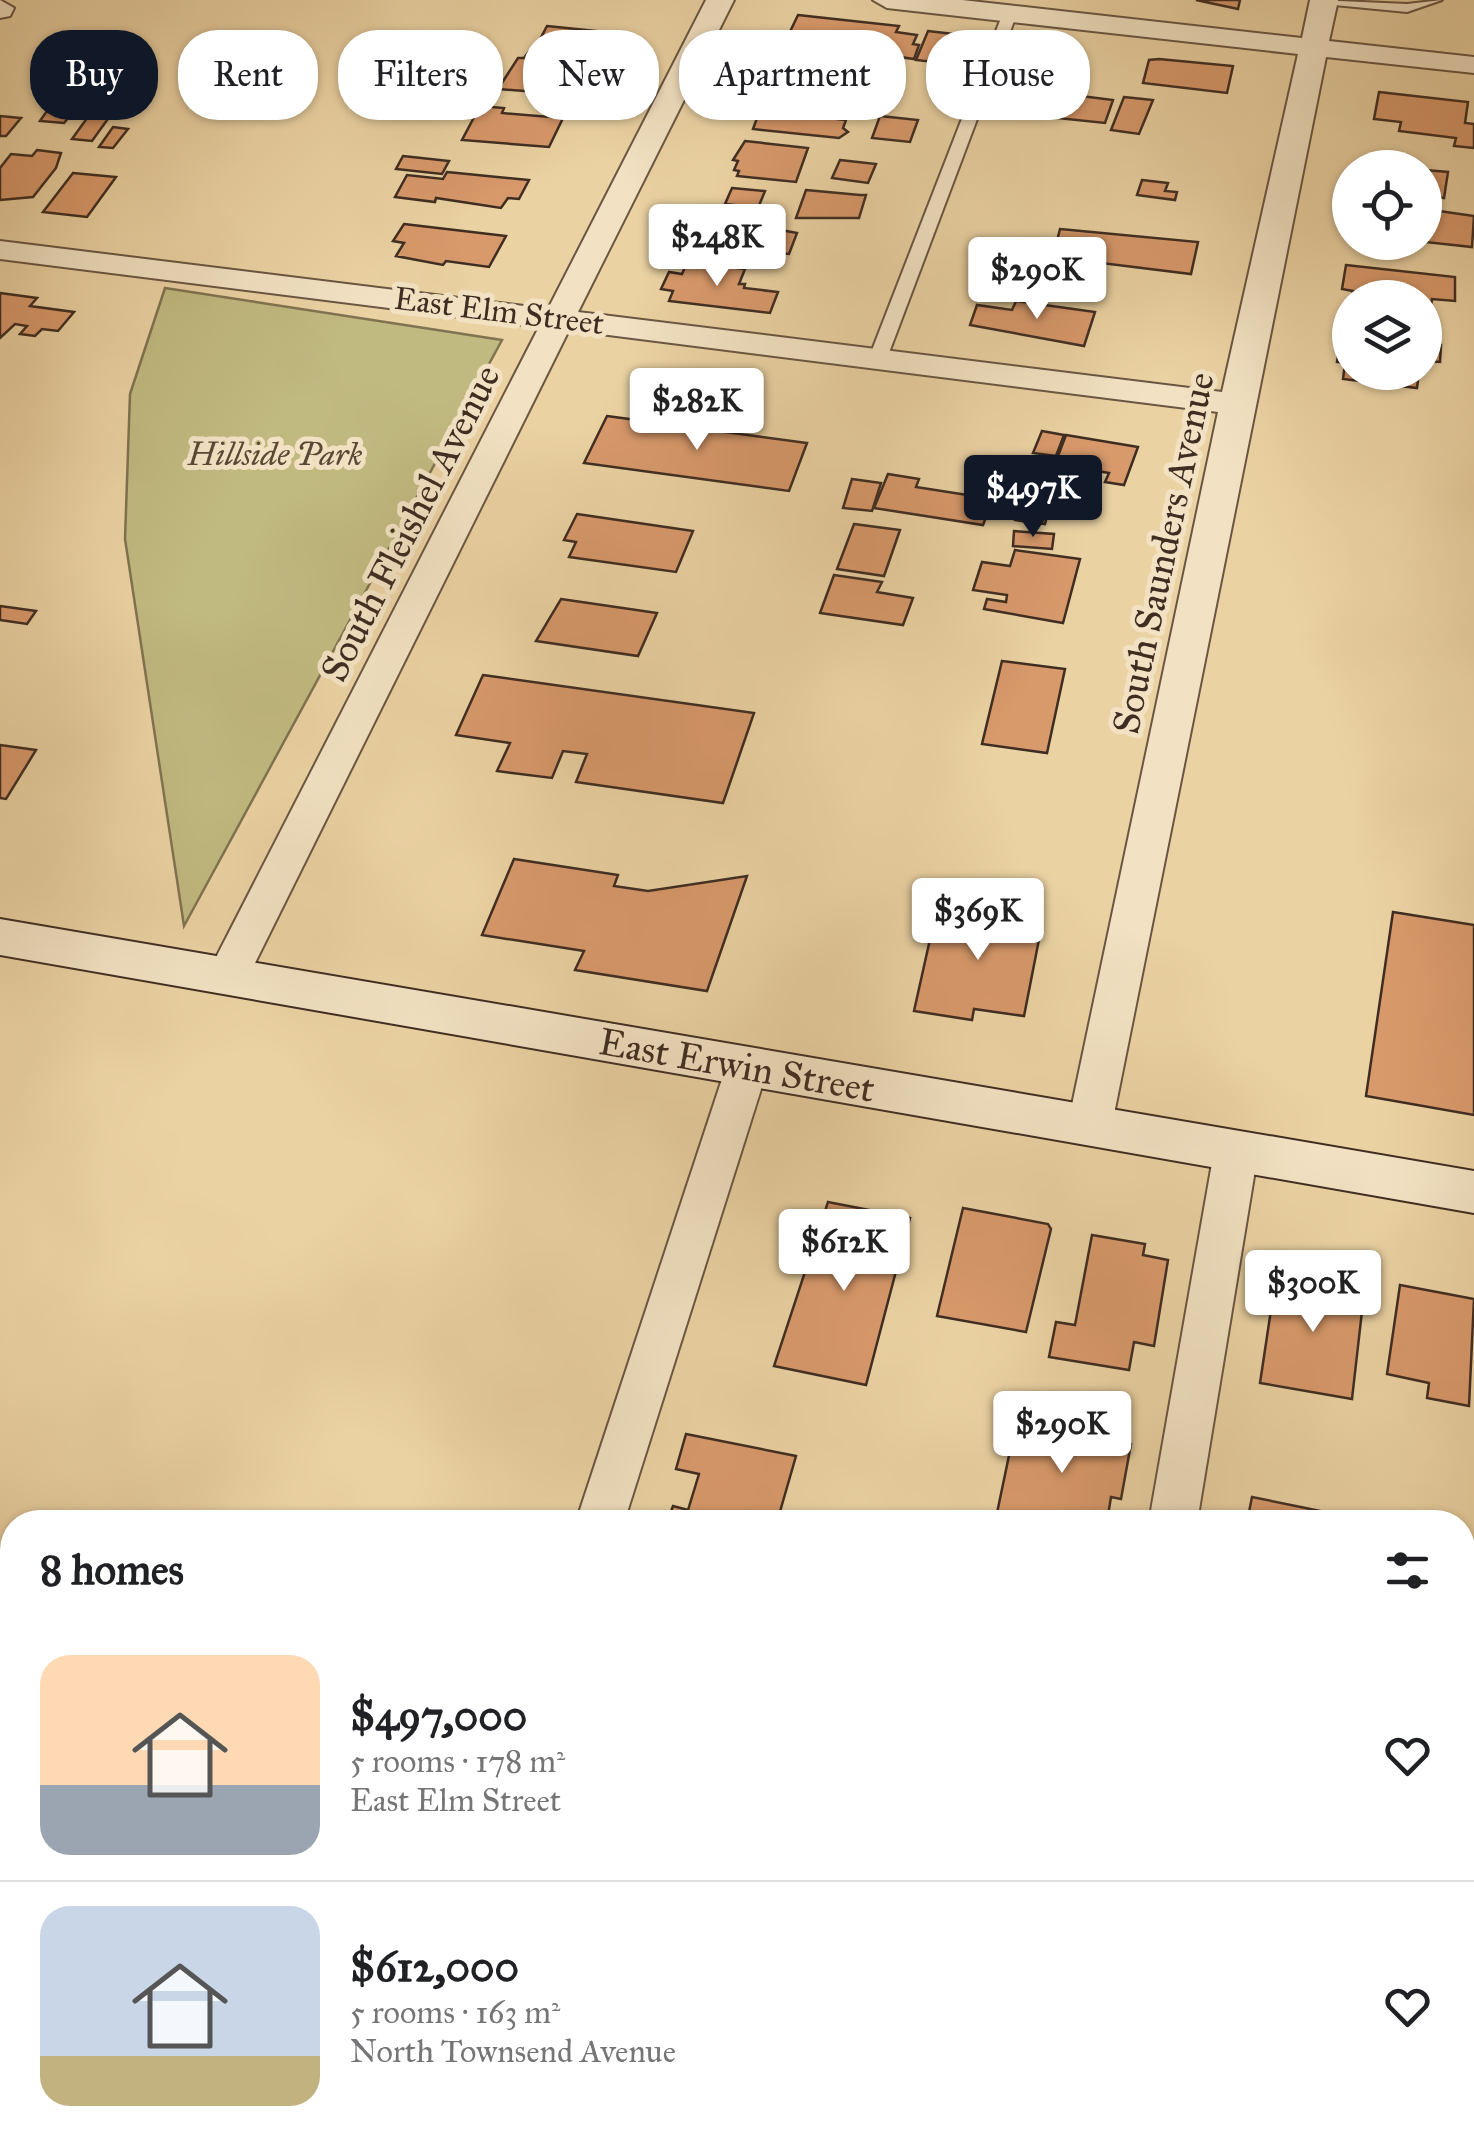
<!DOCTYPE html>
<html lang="en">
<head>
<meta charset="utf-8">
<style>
	body { margin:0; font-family:"IM FELL Great Primer",serif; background:#f2f2f2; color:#202124; height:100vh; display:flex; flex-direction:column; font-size:38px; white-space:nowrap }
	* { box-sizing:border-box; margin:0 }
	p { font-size:32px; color:#757577 }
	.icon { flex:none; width:55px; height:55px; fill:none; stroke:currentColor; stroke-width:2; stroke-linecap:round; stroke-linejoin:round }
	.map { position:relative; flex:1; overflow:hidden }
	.panel { position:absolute; left:0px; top:1510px; width:1475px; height:642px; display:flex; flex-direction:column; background:#fff; border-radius:40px 40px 0 0; box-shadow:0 2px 8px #0004 }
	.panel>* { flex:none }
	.top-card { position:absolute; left:30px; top:30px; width:1415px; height:90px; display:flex; gap:20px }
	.fabs { position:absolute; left:1332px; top:150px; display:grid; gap:20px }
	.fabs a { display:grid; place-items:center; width:110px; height:110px; border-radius:50%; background:#fff; box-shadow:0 2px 8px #0004; font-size:50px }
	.price { position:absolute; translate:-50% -85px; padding:0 22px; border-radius:10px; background:#fff; color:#222; font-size:32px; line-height:65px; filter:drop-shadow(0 2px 5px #0008) }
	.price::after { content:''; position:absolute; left:50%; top:60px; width:30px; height:22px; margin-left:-15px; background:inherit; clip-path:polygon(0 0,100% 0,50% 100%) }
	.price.selected { background:#111827; color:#fff }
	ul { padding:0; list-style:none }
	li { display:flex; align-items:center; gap:30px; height:250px; padding:0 40px }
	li+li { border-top:2px solid #e0e0e0 }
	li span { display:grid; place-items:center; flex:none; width:280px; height:200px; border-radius:30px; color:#555 }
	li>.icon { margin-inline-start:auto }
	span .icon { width:120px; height:120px; fill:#fffc; stroke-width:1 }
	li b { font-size:42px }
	h2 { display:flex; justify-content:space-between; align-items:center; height:120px; padding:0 40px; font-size:42px }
	.pill { padding:0 35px; border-radius:40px; background:#fff; box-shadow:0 2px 8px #0004; font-size:35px; line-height:90px }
	.pill.selected { background:#111827; color:#fff }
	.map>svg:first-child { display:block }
	.green { fill:#c0b980; stroke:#807351; stroke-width:2.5 }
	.building { fill:#d8996b; stroke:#3f2d22; stroke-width:2.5 }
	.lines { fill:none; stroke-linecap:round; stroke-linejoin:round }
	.service-casing { stroke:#6a5642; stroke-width:4 }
	.minor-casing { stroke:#6a5642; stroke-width:4 }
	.secondary-casing { stroke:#3f2d22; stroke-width:4 }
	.service { fill:#f2e2c3; fill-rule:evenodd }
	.minor { fill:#f2e2c3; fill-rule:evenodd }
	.secondary { fill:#f2e2c3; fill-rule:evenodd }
	.labels { text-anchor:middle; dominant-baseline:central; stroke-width:10; stroke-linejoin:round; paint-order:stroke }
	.far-street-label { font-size:32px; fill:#3f2d22; stroke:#f2e2c3 }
	.far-park-label { font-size:32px; font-style:italic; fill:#594935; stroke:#f2e2c3 }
	.street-label { font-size:38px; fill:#3f2d22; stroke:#f2e2c3 }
</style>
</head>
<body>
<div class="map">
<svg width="1474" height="2152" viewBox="0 0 1474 2152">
	<rect width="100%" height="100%" fill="#ebd2a3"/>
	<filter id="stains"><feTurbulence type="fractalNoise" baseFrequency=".002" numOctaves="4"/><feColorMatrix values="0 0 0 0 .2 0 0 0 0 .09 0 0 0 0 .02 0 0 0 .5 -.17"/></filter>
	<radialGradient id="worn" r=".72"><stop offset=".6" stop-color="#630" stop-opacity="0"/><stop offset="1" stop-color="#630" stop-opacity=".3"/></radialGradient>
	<path class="green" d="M165,288L502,340L184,926L125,539L130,394Z"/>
	<g class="building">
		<path d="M1196,0H1240L1238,9Z"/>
		<path d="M798,15L899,26L896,32L917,35L913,44L919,45L914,59L786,40Z"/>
		<path d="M547,26L616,33L605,54L536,47Z"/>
		<path d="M928,31L971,36L960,65L916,60Z"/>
		<path d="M1031,48L1081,51L1064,98L1015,90Z"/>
		<path d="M530,50L575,55L568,67L593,70L578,95L498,89L518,58H524Z"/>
		<path d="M778,50L832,55L856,60L847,82L775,75L779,65L772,64Z"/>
		<path d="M1159,59L1233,66L1227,93L1143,83L1149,60Z"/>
		<path d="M1379,92L1468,102L1465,123L1474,124V148L1454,146L1456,138L1399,131L1401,122L1374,119Z"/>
		<path d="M1065,94L1113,100L1105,123L1057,118Z"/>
		<path d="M1124,97L1153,100L1139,134L1111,130Z"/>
		<path d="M759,100L830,110L827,118L846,120L843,128L848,132L839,138L753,129L757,118L751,117Z"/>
		<path d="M480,106L504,108L502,113L563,118L549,147L462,140Z"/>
		<path d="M49,108L74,111L64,123L40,121Z"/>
		<path d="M90,114L110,116L92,141L72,139Z"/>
		<path d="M0,116L21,118L6,136H0Z"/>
		<path d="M880,116L918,120L910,142L872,138Z"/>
		<path d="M113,127L128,129L113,148L99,147Z"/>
		<path d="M745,141L808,148L796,182L737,176L739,171L734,170L738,161L733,160Z"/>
		<path d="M37,150L61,153L56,168L33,197L0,200V168L11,154L32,156Z"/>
		<path d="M403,156L449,161L442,174L396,169Z"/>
		<path d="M840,160L876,164L868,183L832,178Z"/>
		<path d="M1425,170L1448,172L1444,198L1425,195Z"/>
		<path d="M447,172L529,180L519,199L508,198L501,208L436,198L435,202L395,197L407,175L443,179Z"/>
		<path d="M73,173L116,177L87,217L43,212Z"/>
		<path d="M1142,180L1168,183L1165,191L1177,192L1175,200L1137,195Z"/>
		<path d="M732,188L765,191L758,208L725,204Z"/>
		<path d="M806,190L860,195H866L859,218H796Z"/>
		<path d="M1425,209L1474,216L1472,247L1425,242Z"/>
		<path d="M709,212L774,219L770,228L797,233L789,254L697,244L700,234L688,233L694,218L706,219Z"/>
		<path d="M404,224L506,236L489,267L446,261L443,265L396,256L404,243L393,241Z"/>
		<path d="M1060,229L1198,242L1191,274L1093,262L1097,249L1056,245Z"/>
		<path d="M687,262L745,269L739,284H745L744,288L778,292L770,313L669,301L673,291L661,289L669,272L682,274Z"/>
		<path d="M1346,265L1455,277V301L1432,299L1430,312L1425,311V298H1351L1353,291L1342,289Z"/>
		<path d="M0,293L37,298L30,306L74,312L58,331L42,329L35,336L20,334L27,326L15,324L0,338Z"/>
		<path d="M1016,301L1095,312L1084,346L970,325L977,305L1012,310Z"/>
		<path d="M1425,332L1438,334L1436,345H1441L1440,362L1427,361L1426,369Z"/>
		<path d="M1349,335L1350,372H1419L1417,388L1343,379L1345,363L1337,362L1339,349L1346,350Z"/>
		<path d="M607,416L807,443L789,491L584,463Z"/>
		<path d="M1042,431L1064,435L1056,456L1033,453Z"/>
		<path d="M1066,435L1138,447L1124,485L1105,482L1109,473L1055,464Z"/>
		<path d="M888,474L919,479L916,487L993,499L983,525L874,508Z"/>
		<path d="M852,479L881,483L872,511L843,508Z"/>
		<path d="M1019,505L1049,508L1045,524L1015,520Z"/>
		<path d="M577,514L693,531L676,572L569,557L576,542L564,540Z"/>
		<path d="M854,524L900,530L884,576L837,569Z"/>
		<path d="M1014,531L1054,534L1052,549L1013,546Z"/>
		<path d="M1015,550L1080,559L1063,623L984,609L987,599L1006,602L1007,595L973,590L982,562L1010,566Z"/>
		<path d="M834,575L882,582L877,592L913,598L903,625L820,613Z"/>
		<path d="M561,599L657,613L638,656L536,641Z"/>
		<path d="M0,606L36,611L27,624L0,620Z"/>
		<path d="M1002,661L1065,669L1047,753L982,744Z"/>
		<path d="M483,675L754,713L723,803L576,782L587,754L563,751L552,778L497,771L510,743L456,735Z"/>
		<path d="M0,745L36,750L6,799L0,798Z"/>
		<path d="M514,859L618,875L614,886L648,891L747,876L707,991L575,970L584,951L482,935Z"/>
		<path d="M963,897L998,902L995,918L1042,924L1024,1016L974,1009L972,1020L914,1011L937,908L960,911Z"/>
		<path d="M1393,912L1474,925V1115L1366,1096Z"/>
		<path d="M828,1202L910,1218L866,1385L774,1366Z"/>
		<path d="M963,1208L1048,1224L1051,1229L1026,1332L937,1316Z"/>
		<path d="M1092,1235L1145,1244L1143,1255L1168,1260L1154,1346L1134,1342L1129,1370L1049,1357L1056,1322L1075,1325Z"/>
		<path d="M1277,1270L1365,1285L1352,1399L1260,1383Z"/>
		<path d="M1400,1285L1474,1299L1469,1406L1427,1398L1429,1383L1387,1374Z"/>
		<path d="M1016,1422L1131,1444L1121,1499L1111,1497L1107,1522H1050L997,1513Z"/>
		<path d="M686,1434L796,1456L777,1522H667L673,1506L688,1510L699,1474L676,1469Z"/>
		<path d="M1252,1497L1374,1522H1247Z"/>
		<path d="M1462,1917L1474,1919V1978L1462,1975Z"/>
		<path d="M1178,2140H1319L1340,2145L1339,2152H1176Z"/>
		<path d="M0,2141L48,2152H0Z"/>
	</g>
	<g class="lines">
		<defs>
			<g id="service">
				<path d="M1317,0L1407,4L1442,0L1407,12L1324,4Z"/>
				<path d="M1010,9L1017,13L887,358L884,362H872L869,358L1003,13Z"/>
			</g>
			<g id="minor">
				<path d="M0,0L14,8L10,16L0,18Z"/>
				<path d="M706,0H734L578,312L1222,392L1298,54L887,8L873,0H962L1302,38L1310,0H1338L1329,41L1474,57V73L1326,57L1112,1124L1105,1135L1090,1140L1075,1135L1068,1124L1218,412L569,330L248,977L242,987L227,991L212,987L206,977L539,327L0,259V241L548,309Z"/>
				<path d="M747,1052L762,1056L768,1067L624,1522H576L726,1067L732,1056Z"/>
				<path d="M1236,1136L1251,1141L1258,1152L1197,1522H1149L1214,1152L1221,1141Z"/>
				<path d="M0,2015L12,2019V2072L0,2069Z"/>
				<path d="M373,2140H509L514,2152H370Z"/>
				<path d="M1038,2140H1096L1094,2152H1036Z"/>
			</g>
			<path id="secondary" d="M0,919L1474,1171V1213L0,955Z"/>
		</defs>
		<use href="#service" class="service-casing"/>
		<use href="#minor" class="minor-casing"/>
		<use href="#secondary" class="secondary-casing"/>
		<use href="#service" class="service"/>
		<use href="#minor" class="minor"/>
		<use href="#secondary" class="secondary"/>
	</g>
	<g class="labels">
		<g class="far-street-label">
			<text transform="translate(499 311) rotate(7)">East Elm Street</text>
		</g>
		<g class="far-park-label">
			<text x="275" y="454">Hillside Park</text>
		</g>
		<g class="street-label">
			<text transform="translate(410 523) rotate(-63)">South Fleishel Avenue</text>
			<text transform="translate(1163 553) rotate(-78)">South Saunders Avenue</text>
			<text transform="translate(737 1065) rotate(10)">East Erwin Street</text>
		</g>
	</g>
	<rect width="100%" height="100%" filter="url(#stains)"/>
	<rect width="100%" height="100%" fill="url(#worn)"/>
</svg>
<div class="fabs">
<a><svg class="icon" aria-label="locate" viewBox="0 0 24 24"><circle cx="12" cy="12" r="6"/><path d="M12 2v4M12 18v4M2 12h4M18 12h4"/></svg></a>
<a><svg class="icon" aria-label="layers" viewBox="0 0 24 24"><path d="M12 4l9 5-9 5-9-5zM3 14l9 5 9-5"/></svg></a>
</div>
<b class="price" style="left:717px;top:289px">$248K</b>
<b class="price" style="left:1037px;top:322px">$290K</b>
<b class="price" style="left:697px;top:453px">$282K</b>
<b class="price selected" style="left:1033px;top:540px">$497K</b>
<b class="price" style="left:978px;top:963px">$369K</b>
<b class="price" style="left:844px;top:1294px">$612K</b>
<b class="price" style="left:1313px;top:1335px">$300K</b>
<b class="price" style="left:1062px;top:1476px">$290K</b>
<div class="top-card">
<a class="pill selected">Buy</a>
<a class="pill">Rent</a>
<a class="pill">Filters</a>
<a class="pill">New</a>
<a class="pill">Apartment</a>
<a class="pill">House</a>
</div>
<section class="panel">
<h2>8 homes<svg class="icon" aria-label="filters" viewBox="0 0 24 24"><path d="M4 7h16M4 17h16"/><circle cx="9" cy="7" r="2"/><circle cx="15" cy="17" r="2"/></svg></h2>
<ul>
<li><span style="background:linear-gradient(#ffd9b3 65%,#9aa5b1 0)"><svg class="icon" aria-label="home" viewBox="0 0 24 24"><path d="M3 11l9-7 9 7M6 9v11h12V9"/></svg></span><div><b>$497,000</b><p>5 rooms · 178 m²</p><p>East Elm Street</p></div><svg class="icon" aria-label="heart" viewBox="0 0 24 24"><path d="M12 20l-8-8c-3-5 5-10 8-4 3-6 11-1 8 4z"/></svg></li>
<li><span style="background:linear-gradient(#c9d6e8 75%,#c2b280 0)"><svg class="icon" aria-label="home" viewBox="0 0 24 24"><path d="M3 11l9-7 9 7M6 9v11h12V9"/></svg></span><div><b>$612,000</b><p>5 rooms · 163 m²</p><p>North Townsend Avenue</p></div><svg class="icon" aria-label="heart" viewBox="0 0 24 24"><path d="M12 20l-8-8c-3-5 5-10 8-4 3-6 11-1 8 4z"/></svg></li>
</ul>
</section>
</div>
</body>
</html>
